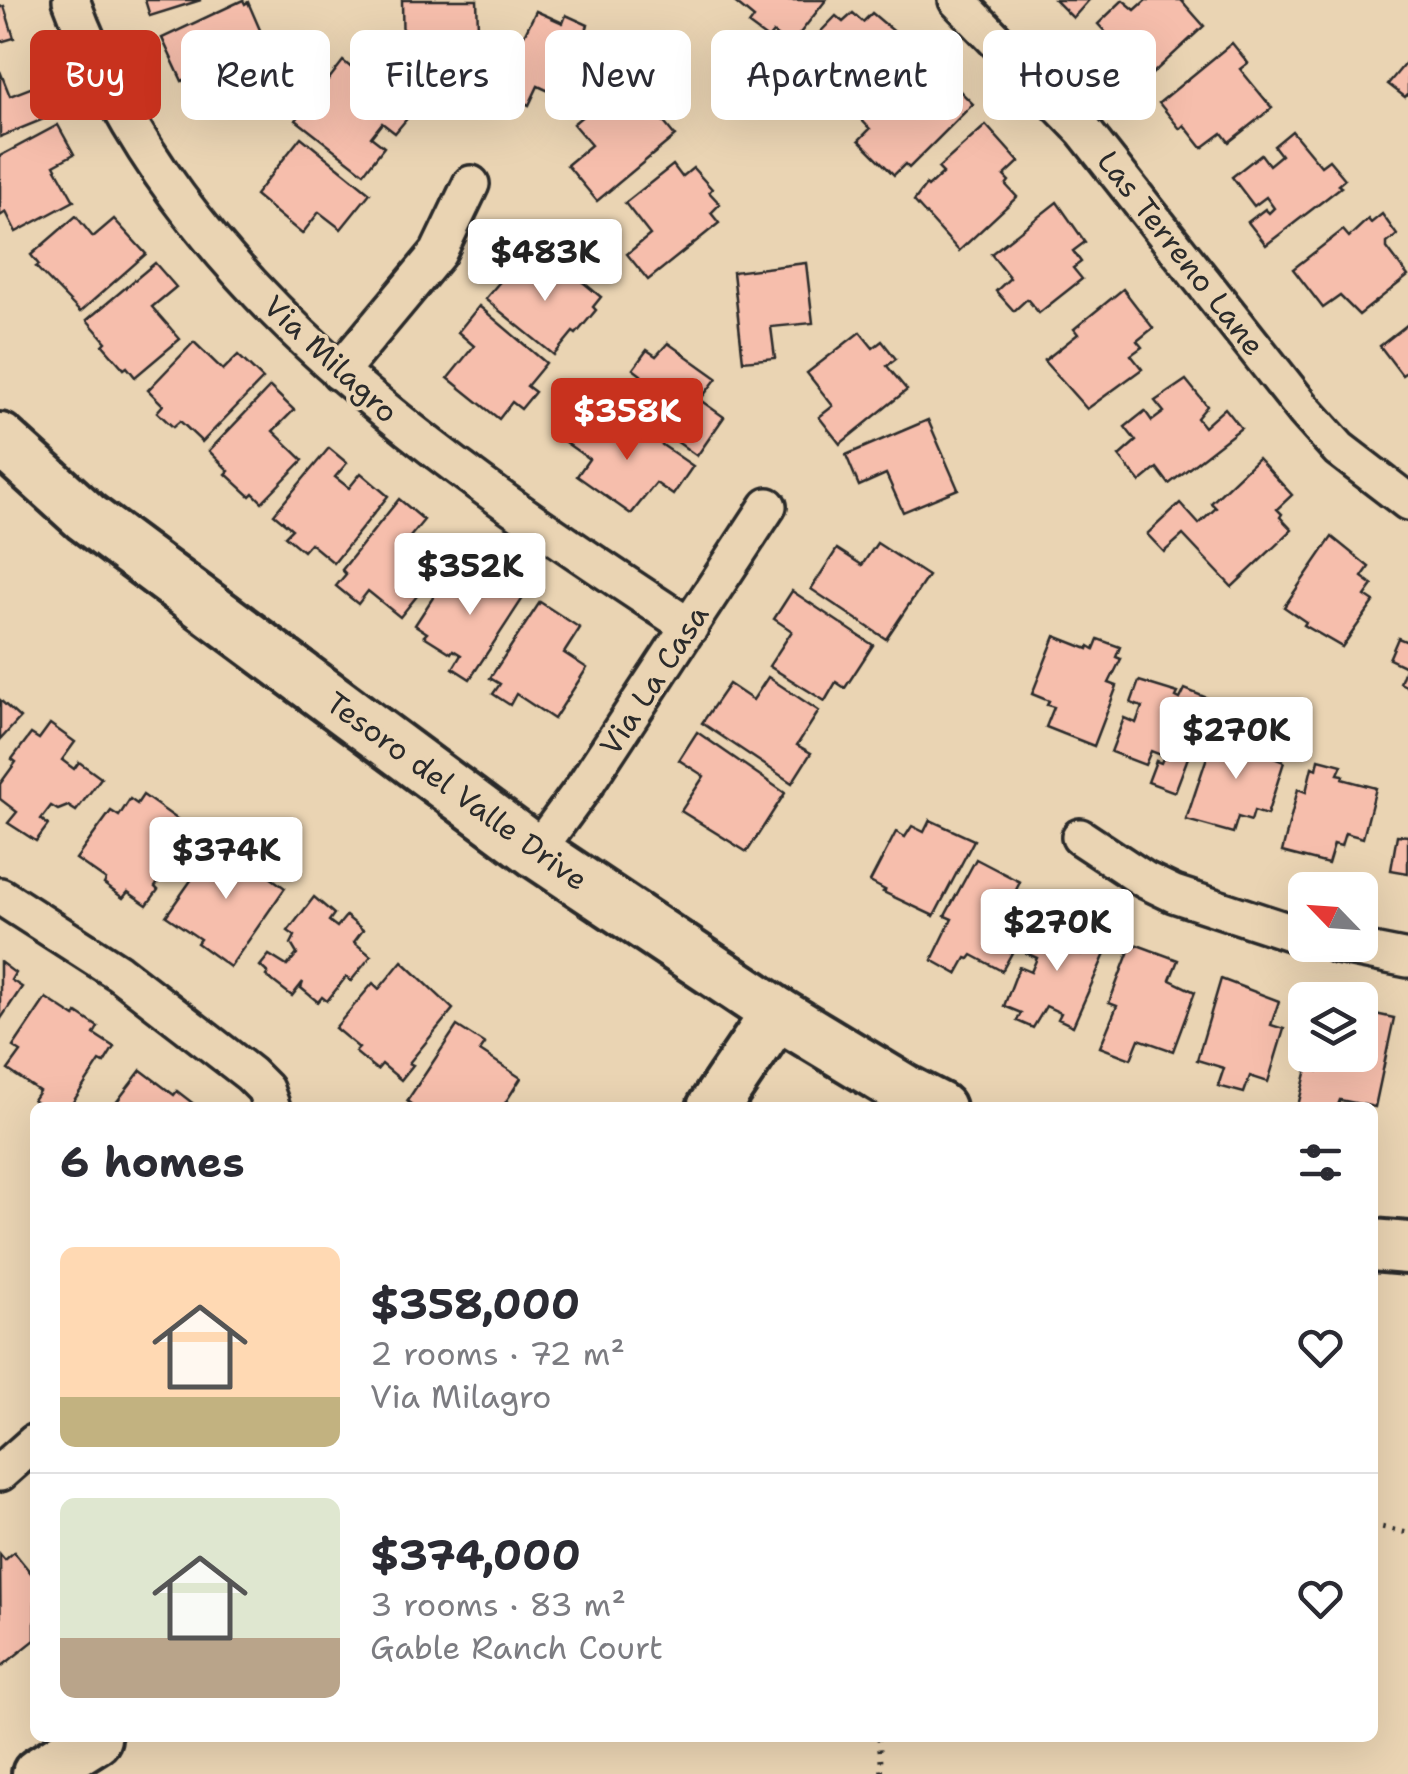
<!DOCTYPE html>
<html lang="en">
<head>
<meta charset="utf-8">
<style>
	body { margin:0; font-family:"Shantell Sans",sans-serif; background:#f2f2f3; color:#2b2b33; height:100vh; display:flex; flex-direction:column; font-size:38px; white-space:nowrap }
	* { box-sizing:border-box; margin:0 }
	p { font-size:32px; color:#7c7c81 }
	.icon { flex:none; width:55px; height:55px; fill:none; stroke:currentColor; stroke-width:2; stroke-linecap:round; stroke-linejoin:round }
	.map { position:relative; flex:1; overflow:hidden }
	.drawer { position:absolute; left:30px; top:1102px; width:1348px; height:640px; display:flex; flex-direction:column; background:#fff; border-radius:15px; box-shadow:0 10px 40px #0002 }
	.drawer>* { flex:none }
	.banner { position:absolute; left:30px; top:30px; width:1350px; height:90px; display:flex; gap:20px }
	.needle { width:65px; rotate:295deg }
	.tools { position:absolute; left:1288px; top:872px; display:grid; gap:20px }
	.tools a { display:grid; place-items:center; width:90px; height:90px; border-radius:15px; background:#fff; box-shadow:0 10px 40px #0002; font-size:50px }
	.price { position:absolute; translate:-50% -85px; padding:0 22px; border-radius:10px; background:#fff; color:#222; font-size:32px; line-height:65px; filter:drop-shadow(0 2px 5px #0008) }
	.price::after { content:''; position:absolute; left:50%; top:60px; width:30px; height:22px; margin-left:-15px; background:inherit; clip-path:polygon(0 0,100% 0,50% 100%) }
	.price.selected { background:#c8321e; color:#fff }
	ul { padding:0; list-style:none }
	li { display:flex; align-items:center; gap:30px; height:250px; padding:0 30px }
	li+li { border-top:2px solid #e1e1e2 }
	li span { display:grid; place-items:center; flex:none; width:280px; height:200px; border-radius:15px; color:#555 }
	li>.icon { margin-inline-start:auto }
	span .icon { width:120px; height:120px; fill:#fffc; stroke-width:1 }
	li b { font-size:42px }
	h2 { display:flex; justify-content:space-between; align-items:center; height:120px; padding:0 30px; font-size:42px }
	.tag { padding:0 35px; border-radius:15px; background:#fff; box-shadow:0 10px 40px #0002; font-size:35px; line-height:90px }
	.tag.selected { background:#c8321e; color:#fff }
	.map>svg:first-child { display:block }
	.building { fill:#f6beac; stroke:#2b2b2b; stroke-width:2.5 }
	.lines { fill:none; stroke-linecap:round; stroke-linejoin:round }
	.street-casing { stroke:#2b2b2b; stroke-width:42 }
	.secondary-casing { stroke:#2b2b2b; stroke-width:58 }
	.path { stroke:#2b2b2b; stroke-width:5; stroke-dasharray:2.5 8; stroke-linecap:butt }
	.street { stroke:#ead4b3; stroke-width:35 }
	.secondary { stroke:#ead4b3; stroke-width:50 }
	.labels { text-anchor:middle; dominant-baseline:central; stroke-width:8; stroke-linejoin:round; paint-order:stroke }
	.street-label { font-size:30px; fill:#2b2b2b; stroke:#ead4b3 }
</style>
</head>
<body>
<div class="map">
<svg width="1408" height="1774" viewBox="0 0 1408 1774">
	<rect width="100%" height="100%" fill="#ead4b3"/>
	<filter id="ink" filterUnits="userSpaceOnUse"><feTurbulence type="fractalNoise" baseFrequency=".01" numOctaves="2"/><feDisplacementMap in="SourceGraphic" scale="20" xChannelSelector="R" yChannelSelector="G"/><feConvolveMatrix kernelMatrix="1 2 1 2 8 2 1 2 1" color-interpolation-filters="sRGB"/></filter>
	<g filter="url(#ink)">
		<g class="building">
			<path d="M145,0H201L150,16Z"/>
			<path d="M243,0L245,4L248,2L276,67L222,93L210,68L182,81L162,38Z"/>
			<path d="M402,0H477L480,87L432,88L431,58L403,59Z"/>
			<path d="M732,0H826L790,46L773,33L768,39L749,25L754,18Z"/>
			<path d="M1055,0H1089L1073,18Z"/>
			<path d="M1123,0L1135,10L1146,0H1181L1204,26L1137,88L1119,69L1141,49L1135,41L1122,50L1098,24Z"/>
			<path d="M4,6L14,38L0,42V7Z"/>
			<path d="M536,11L563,23L566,15L588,25L585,33L603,42L575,103L538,86L529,105L497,90Z"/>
			<path d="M853,13L863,22L872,13L909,44L850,106L846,102L834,115L804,86L815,75L797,56L836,16L843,22Z"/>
			<path d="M1232,43L1248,63L1240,69L1272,108L1229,142L1222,133L1202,148L1184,125L1180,129L1159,103Z"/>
			<path d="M1408,60V94L1405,97L1388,84Z"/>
			<path d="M343,61L410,115L395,133L382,123L371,137L384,147L364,173L296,120L315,96L306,89L320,72L329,79Z"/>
			<path d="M910,61L936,87L926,98L936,108L941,103L937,99L953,84L973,104L909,168L905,164L894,175L859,140L870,129L857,115L874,98L884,107L895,97L885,87Z"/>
			<path d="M0,71L10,96L38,85L51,116L0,137Z"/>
			<path d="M618,87L634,102L646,91L666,115L662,120L675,136L597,201L567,165L591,145L573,124Z"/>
			<path d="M58,125L74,154L54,165L74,201L16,232L6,212L0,216V156Z"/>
			<path d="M986,125L1019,162L1004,176L1009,181L1006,185L1017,197L959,251L914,201L926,185L928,187L943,173L938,168Z"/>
			<path d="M1292,131L1321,166L1329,160L1345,179L1338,185L1341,187L1266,245L1248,222L1265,209L1269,213L1274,208L1266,197L1254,206L1232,177L1261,154L1269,165L1281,155L1274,146Z"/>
			<path d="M301,137L370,193L341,229L319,212L302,234L255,195Z"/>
			<path d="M673,165L682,177L693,168L712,189L709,192L720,204L711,213L719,223L648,280L627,254L650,235L625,203Z"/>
			<path d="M1057,202L1085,242L1073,251L1081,262L1073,268L1082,279L1039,313L1027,299L1014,311L996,291L1010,278L991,254Z"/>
			<path d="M1382,214L1397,235L1387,243V248L1408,276L1359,315L1340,296L1323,308L1293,269L1343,230L1349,237L1368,219L1371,223Z"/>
			<path d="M76,216L93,237L114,219L146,254L80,312L36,267L39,265L31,255Z"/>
			<path d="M556,260L601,297L593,307L596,310L576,334L573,332L554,355L485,299L516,263L539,281Z"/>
			<path d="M155,263L176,287L152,307L180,339L135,377L127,367L124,369L103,345L106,342L87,320Z"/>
			<path d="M806,263L813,323L771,327L775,358L743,361L733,272Z"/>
			<path d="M1123,289L1153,328L1137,341L1142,347L1131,355L1142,369L1087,409L1044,361L1078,334L1074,329Z"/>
			<path d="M479,306L546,363L527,386L535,392L521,409L512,402L499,419L448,378L474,346L458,332Z"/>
			<path d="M1408,324V371L1402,375L1380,346Z"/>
			<path d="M860,332L873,348L882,341L896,359L887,366L907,390L840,444L819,417L833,406L807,373Z"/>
			<path d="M194,342L223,370L238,355L263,379L202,442L180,421L173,427L157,412L163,405L148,390Z"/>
			<path d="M668,343L717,378L700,400L724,417L697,456L624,404L641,380L639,378L641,375L633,369L647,350L656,356Z"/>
			<path d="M1186,380L1207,406L1197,418L1204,427L1225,408L1241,428L1169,484L1157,468L1140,482L1119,456L1136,441L1125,427L1145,411L1152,421L1164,412L1155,401Z"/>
			<path d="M270,387L294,410L273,431L303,460L262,502L253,493L250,496L226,474L229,471L209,451Z"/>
			<path d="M620,416L693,466L673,495L656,483L631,514L577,476L589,459L562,440L576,421L604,440Z"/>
			<path d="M928,420L958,489L903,512L886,474L859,486L846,455Z"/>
			<path d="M329,448L347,463L335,477L349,488L361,473L388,496L334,563L310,543L303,551L285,536L292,529L274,514Z"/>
			<path d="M1258,458L1292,495L1277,509L1282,514L1280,517L1292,530L1232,587L1183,535L1164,552L1147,534L1180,503L1199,524L1216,508L1211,503Z"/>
			<path d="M399,499L424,520L405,543L438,570L400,617L368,591L358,604L336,586L346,574L342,570Z"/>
			<path d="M1332,537L1369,567L1362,577L1373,585L1365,596L1374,602L1342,647L1304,625L1306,622L1284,607Z"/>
			<path d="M877,543L928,576L886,639L811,589L837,549L862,565Z"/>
			<path d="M486,568L527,592L470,679L453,668L461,655L453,650L451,653L424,636L427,633L415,625L447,576L471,592Z"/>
			<path d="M792,591L873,645L845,688L836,682L825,701L769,666L792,631L774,619Z"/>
			<path d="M540,602L580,628L564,653L587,668L554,719L516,694L510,705L493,694L500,684L490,678Z"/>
			<path d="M1055,636L1088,649L1089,646L1094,649L1098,639L1120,647L1116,657L1121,659L1109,683L1117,686L1094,746L1046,727L1054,707L1047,705L1049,701L1032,694Z"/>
			<path d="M1398,638L1408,642V687L1400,683L1406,667L1389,659Z"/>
			<path d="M768,677L819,711L797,745L811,753L792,783L702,723L729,684L753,700Z"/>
			<path d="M1139,681L1178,693L1176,697L1180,699L1185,689L1207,698L1204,706L1207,707L1175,792L1148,782L1156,761L1161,763L1164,756L1151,751L1145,765L1111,752L1124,718L1136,723L1142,707L1131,703Z"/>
			<path d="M0,700L20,718L0,740Z"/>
			<path d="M50,724L75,742L62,760L74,769L79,762L101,778L76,811L68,806L58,810L51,806L41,819L48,825L36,841L8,823L17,812L0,799V784L16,762L12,759L31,734L39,739Z"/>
			<path d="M1250,727L1271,734L1264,754L1284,762L1267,815L1254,811L1251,821L1238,817L1233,833L1186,820L1213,739L1219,742L1222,734L1241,739L1240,748Z"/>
			<path d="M697,732L785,793L747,852L681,811L704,776L679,760Z"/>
			<path d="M1319,759L1342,765L1338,774L1343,775L1342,779L1376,788L1363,838L1345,833L1341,846L1334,844L1328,864L1282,852L1298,789L1306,792L1312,767L1317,769Z"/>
			<path d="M143,795L194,831L155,887L158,890L147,905L128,892L123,898L104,884L106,880L76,859L111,811L119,816L130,799L137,804Z"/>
			<path d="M930,820L974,840L934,916L883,892L885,890L870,882L896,832L905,837L912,826L924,832Z"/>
			<path d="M229,834L251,850L241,865L255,875L259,869L285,888L230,967L197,943L200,939L166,916L215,846L219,848Z"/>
			<path d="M1397,835L1408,836V873L1391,870Z"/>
			<path d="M976,859L1020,882L1009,904L1032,916L1002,971L972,955L969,959L966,958L957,974L932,960L952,919L945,916Z"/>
			<path d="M314,897L334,914L329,921L337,927L346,916L363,930L354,942L371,956L351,981L346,977L327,1001L322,997L318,1002L301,988L303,982L292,996L266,976L268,973L260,966L269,955L287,966L297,954L291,944L295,936L288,931Z"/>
			<path d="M1041,920L1075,935L1068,948L1081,954L1084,946L1081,944L1089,926L1113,936L1073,1026L1058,1019L1061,1013L1046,1006L1033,1028L1017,1021L1021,1013L1004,1006L1019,967L1031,972L1037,958L1026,953Z"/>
			<path d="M1132,943L1178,960L1170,980L1195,992L1173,1051L1139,1039L1131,1059L1100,1047L1117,1006L1109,1003Z"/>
			<path d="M402,961L453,1009L409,1063L413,1065L401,1080L382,1064L377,1070L355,1052L359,1048L335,1028L373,983L379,989Z"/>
			<path d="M0,962L15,973L11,980L22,987L0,1020Z"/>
			<path d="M1221,979L1279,1001L1271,1025L1284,1029L1268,1082L1250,1076L1244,1093L1218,1086L1224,1068L1197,1060Z"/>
			<path d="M46,998L75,1017L77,1013L98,1027L94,1034L114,1047L104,1063L100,1061L69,1108H44L33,1100L39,1091L8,1070L21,1052L13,1047Z"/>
			<path d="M1366,1012L1394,1018L1375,1107L1340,1100L1338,1105L1344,1108L1298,1106L1307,1069L1318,1071L1322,1055H1360V1041L1364,1042L1366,1034L1361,1033Z"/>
			<path d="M457,1026L485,1044L480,1051L521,1078L502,1108H416L407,1101Z"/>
			<path d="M141,1070L174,1095L177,1091L199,1108H112Z"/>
			<path d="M14,1552L35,1578V1640L1,1667L0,1554L5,1560Z"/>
		</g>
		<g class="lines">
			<defs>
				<g id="street">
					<path d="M71,0C176,287 445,466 690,627"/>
					<path d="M957,0L1083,130L1305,411L1339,449L1408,502"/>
					<path d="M339,372L438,253L471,184"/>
					<path d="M1080,837L1145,880L1174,894L1305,937"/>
					<path d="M536,852L583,788L768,506"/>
					<path d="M0,896L118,972L250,1074L265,1089L272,1108"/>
					<path d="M1337,945L1408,959"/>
					<path d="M0,1473L35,1442"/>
				</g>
				<g id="secondary">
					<path d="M0,439L86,517L536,852L777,1013L904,1090L939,1108"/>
					<path d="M713,1108L777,1013"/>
					<path d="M1372,1245L1408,1248"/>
					<path d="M38,1774L95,1738"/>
				</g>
			</defs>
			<use href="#street" class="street-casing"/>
			<use href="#secondary" class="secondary-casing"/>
			<g class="path">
				<path d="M1372,1525L1408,1533"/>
				<path d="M879,1738L882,1774"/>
			</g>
			<use href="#street" class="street"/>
			<use href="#secondary" class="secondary"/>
		</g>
	</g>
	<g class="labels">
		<g class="street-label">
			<text transform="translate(1181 253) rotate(52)">Las Terreno Lane</text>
			<text transform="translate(331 359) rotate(43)">Via Milagro</text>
			<text transform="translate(654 680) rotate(-57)">Via La Casa</text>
			<text transform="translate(457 791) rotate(36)">Tesoro del Valle Drive</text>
		</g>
	</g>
</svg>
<div class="tools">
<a><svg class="needle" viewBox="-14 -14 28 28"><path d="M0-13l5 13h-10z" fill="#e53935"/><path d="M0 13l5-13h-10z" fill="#7c7c81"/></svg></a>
<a><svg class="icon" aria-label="layers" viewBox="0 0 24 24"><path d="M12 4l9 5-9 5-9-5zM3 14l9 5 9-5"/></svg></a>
</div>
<b class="price" style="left:545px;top:304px">$483K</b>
<b class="price selected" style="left:627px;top:463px">$358K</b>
<b class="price" style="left:470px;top:618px">$352K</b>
<b class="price" style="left:1236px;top:782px">$270K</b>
<b class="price" style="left:226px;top:902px">$374K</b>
<b class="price" style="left:1057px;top:974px">$270K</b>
<div class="banner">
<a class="tag selected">Buy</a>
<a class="tag">Rent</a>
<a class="tag">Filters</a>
<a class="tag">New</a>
<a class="tag">Apartment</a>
<a class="tag">House</a>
</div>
<section class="drawer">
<h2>6 homes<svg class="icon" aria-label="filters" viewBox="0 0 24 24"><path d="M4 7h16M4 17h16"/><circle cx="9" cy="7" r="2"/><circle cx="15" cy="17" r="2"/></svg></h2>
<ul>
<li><span style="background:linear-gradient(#ffd9b3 75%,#c2b280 0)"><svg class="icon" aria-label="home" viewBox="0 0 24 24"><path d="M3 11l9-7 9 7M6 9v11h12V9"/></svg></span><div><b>$358,000</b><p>2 rooms · 72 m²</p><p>Via Milagro</p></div><svg class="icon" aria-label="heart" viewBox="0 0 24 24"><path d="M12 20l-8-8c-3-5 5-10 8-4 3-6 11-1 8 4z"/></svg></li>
<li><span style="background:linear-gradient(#dfe7d0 70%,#b9a48a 0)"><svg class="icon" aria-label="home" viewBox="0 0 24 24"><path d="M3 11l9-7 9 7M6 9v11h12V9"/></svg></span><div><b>$374,000</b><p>3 rooms · 83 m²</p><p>Gable Ranch Court</p></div><svg class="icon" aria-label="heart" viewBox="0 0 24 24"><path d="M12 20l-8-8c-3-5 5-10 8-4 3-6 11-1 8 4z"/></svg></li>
</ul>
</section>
</div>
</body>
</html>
